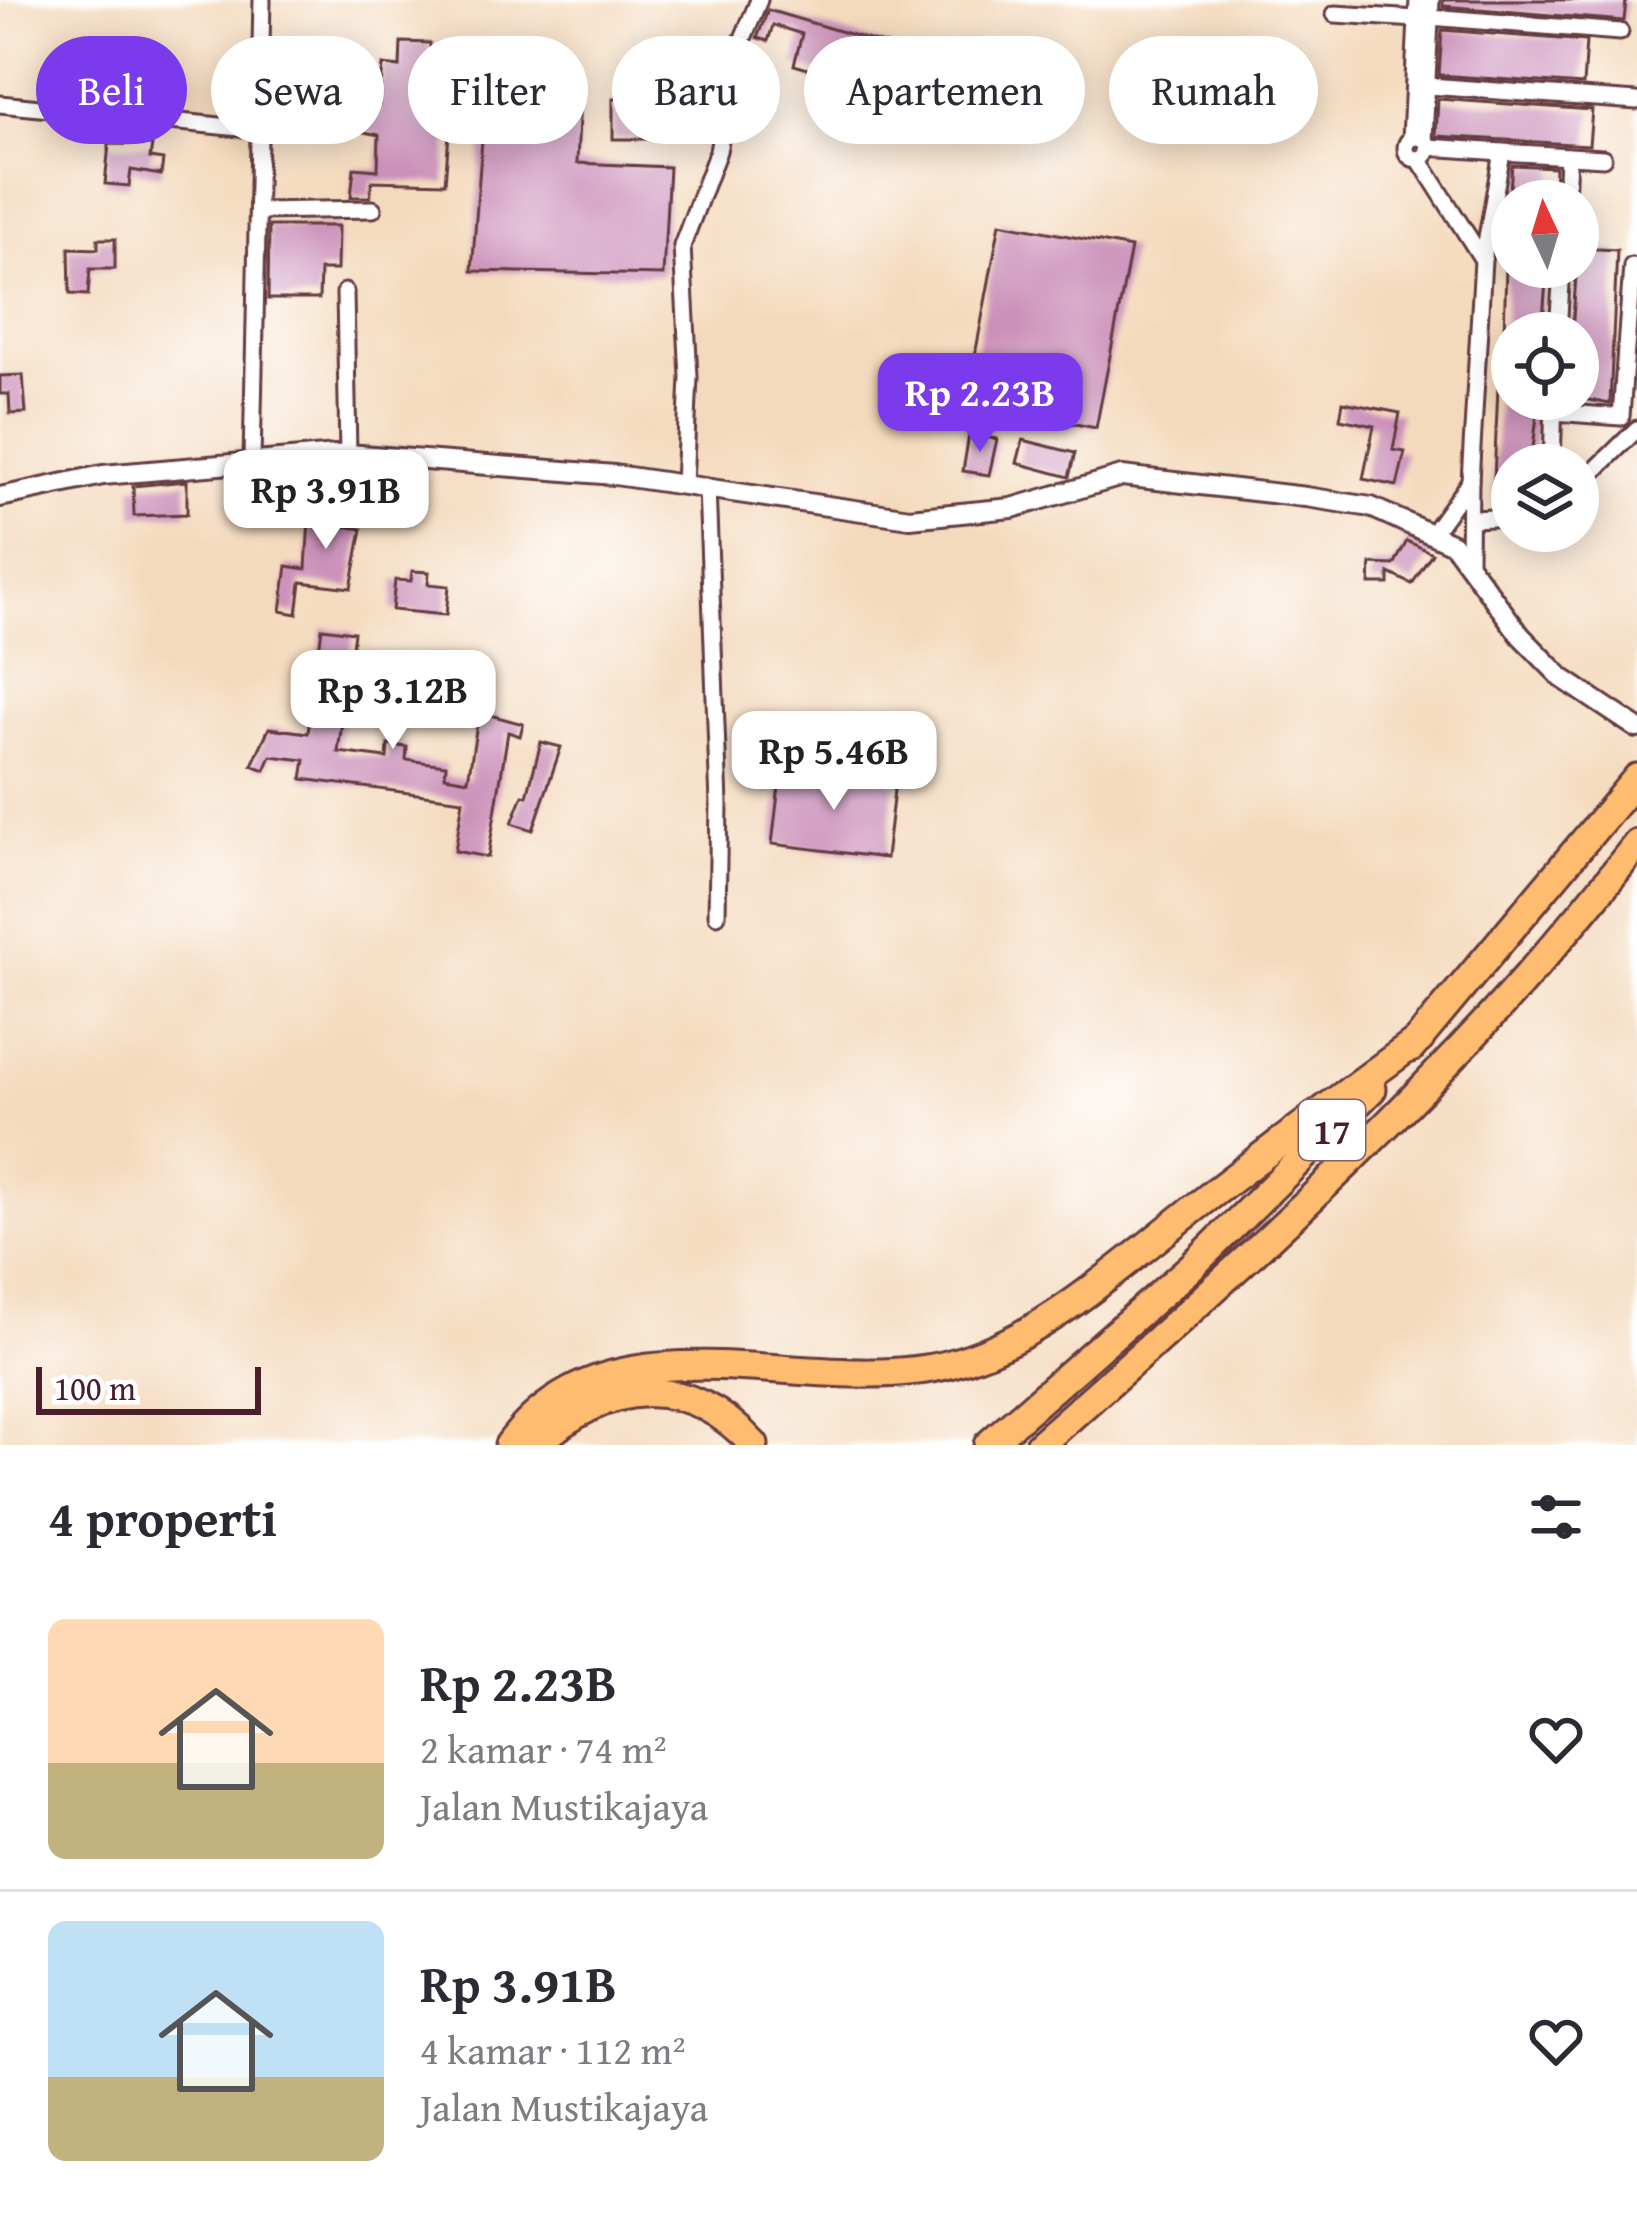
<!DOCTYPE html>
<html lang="id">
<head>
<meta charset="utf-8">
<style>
	body { margin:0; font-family:"Gentium Book Plus",serif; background:#f7f7f7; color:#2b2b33; height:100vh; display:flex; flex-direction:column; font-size:45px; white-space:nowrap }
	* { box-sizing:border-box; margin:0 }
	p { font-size:39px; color:#7c7c81 }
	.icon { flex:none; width:66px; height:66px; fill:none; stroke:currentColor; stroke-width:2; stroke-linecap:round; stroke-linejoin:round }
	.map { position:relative; height:1445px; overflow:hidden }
	.panel { display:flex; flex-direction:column; background:#fff; flex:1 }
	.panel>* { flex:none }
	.guide { position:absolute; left:36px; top:36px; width:1566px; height:108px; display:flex; gap:24px }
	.needle { width:78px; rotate:356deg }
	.fabs { position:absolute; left:1491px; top:180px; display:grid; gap:24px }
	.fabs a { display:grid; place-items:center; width:108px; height:108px; border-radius:50%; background:#fff; box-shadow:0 6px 30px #0003; font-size:60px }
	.scale { position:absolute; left:36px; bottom:30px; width:225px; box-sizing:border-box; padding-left:12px; border:6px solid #4a1f2b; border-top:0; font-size:33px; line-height:42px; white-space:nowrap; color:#4a1f2b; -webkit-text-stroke:9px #fff; paint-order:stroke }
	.price { position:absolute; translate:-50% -102px; padding:0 27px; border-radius:24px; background:#fff; color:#222; font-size:39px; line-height:78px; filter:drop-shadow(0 3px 6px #0008) }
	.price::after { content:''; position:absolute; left:50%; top:72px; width:36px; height:27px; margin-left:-18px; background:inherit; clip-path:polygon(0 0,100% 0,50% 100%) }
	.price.active { background:#7c3aed; color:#fff }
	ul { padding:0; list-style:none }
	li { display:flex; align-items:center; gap:36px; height:300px; padding:0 48px }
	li+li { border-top:3px solid #e1e1e2 }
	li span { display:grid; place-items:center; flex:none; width:336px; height:240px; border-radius:18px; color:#555 }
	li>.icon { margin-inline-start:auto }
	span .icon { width:144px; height:144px; fill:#fffc; stroke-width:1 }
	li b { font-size:51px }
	h2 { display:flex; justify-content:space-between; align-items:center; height:144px; padding:0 48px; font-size:51px }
	.tag { padding:0 42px; border-radius:54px; background:#fff; box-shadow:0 6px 30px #0003; font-size:42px; line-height:108px }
	.tag.active { background:#7c3aed; color:#fff }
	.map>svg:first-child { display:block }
	.building { fill:#cb90b9 }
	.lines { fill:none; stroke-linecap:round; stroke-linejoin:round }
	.minor-casing { stroke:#643b41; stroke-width:21 }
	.tertiary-casing { stroke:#643b41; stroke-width:24 }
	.motorway-casing { stroke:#643b41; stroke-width:33 }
	.minor { stroke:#fff; stroke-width:15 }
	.tertiary { stroke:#fff; stroke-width:18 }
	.motorway { stroke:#febc70; stroke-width:27 }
	.labels { text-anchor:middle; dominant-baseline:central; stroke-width:12; stroke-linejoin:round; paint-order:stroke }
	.shield { fill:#fff; stroke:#80626b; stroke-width:3 }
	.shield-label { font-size:36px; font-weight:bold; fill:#4a1f2b }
</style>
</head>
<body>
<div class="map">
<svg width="1637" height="1445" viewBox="0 0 1637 1445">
	<rect width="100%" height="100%" fill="#fff"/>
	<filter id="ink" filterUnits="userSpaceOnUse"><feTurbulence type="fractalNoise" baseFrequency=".00833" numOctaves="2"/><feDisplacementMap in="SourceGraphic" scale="24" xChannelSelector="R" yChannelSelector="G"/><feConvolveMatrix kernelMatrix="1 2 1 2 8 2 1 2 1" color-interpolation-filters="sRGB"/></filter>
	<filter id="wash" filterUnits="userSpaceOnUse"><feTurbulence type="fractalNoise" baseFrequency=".004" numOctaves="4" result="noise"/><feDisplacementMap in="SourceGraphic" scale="48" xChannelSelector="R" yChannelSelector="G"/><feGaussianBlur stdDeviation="2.7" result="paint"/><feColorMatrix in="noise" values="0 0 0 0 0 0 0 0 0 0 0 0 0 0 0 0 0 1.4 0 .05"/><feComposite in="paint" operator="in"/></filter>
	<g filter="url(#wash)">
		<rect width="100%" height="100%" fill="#f4dabd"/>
		<g id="blocks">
			<g class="building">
				<path d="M1443,0H1626L1624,21L1443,6Z"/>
				<path d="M768,10L1005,80L1000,95L988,122L794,65L802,34L773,25L768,41L757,38Z"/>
				<path d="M1442,30L1586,41L1583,85L1439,75Z"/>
				<path d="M401,42L430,43V70L454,72L445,183L372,181L370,197H351L354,168L378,170L379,135L321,123L326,96L379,105L383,65L400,67Z"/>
				<path d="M487,74L540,77L539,92L580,94L577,163L669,167L663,275L472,271Z"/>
				<rect x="613" y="99" width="68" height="40"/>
				<path d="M1438,99L1592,110L1589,145L1436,136Z"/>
				<path d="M109,144L152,145L150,158L163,160L161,175L131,170L129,186L105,184Z"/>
				<path d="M1512,165L1555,167L1554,199L1509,201Z"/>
				<path d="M1000,223L1131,248L1096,428L966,403Z"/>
				<path d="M269,226H338L337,270H320L319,299H268Z"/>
				<path d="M98,239H115V269H90L88,295L70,294L69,248L98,249Z"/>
				<path d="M1578,248L1617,250L1610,404L1578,398V333H1572Z"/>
				<path d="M1506,267H1547L1542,333H1504Z"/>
				<path d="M1500,340H1512V399H1539L1531,465L1510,464L1508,503H1493Z"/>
				<path d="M23,375L26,413L10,414L9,394H0V376Z"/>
				<path d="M1343,402L1400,413L1393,450L1405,452L1397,486L1363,479L1374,426L1340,419Z"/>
				<path d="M969,435L997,439L989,475L963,471Z"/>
				<path d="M1023,440L1075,453L1069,477L1017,463Z"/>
				<path d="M187,481V514L134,516L133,486Z"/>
				<path d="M331,486L351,490L344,526L362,529L351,588L301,582L297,614L281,611L287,566L306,569L309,519H322Z"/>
				<path d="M1407,541L1432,553L1412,584L1389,573V584H1370L1371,564L1394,565Z"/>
				<path d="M412,571L429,572L428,584L449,586L446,615L392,610L395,580L411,581Z"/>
				<path d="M322,628L354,632L338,752L387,758L388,745L407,747L406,760L446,765L445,776L468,780L477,724L458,719L461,707L523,724L520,736L508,732L488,857L455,851L463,800L302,779L305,760L271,756L265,770L252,765L269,728L308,733Z"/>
				<path d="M541,742L561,747L533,830L512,823L523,795L527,796Z"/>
				<path d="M781,769L895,782L886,858L772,844Z"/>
			</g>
		</g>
	</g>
	<g filter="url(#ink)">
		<use href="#blocks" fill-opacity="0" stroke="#643b41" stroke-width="3"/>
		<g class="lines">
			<defs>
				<g id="minor">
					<path d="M1335,14L1417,19"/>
					<path d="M1430,17L1620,32"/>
					<path d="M1429,86L1637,101"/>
					<path d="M0,104L260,130"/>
					<circle cx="1417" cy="148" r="11"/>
					<path d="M1411,138L1418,0"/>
					<path d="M1424,139L1431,0"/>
					<path d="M1428,147L1502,152L1483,260"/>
					<path d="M1502,152L1603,158"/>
					<path d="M1419,159L1483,260L1470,481"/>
					<path d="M1566,201L1568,156"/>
					<path d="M259,211L373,209"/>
					<path d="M345,292L348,454"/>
					<path d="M1558,333L1562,267"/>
					<path d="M1554,412L1621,417L1632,266"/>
					<path d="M252,460L262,0"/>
					<path d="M1552,465L1554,399"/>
					<path d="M684,484L689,377L682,246L718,151L738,50L759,0"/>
					<path d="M707,487L719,804L717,915"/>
					<path d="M1578,487L1637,429"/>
					<path d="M1472,519L1512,517"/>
					<path d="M1434,531L1470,481L1469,560"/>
				</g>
				<path id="tertiary" d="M0,497L103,475L348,454L615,475L910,518L1012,508L1122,476L1306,497L1371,507L1453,544L1521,636L1562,678L1637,728"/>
				<g id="motorway">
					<path d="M1411,1048L1637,778"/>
					<path d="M509,1445C612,1304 810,1401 950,1364C1045,1339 1124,1262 1201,1203C1273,1147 1346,1093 1420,1039"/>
					<path d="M536,1445C607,1380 686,1371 754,1445"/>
					<path d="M988,1445L1190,1268L1372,1089"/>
					<path d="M1039,1445C1252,1257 1463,1069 1637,844"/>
				</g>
			</defs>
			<use href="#minor" class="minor-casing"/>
			<use href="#tertiary" class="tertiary-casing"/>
			<use href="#motorway" class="motorway-casing"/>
			<use href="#minor" class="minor"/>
			<use href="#tertiary" class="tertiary"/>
			<use href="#motorway" class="motorway"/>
		</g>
	</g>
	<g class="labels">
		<rect class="shield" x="1299" y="1100" width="66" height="60" rx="9"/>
		<g class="shield-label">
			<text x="1332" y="1130">17</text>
		</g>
	</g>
</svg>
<div class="fabs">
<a><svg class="needle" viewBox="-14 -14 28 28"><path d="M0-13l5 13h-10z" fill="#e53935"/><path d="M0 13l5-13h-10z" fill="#7c7c81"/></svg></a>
<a><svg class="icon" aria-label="locate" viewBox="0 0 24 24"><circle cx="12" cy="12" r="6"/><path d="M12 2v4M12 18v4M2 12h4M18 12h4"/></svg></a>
<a><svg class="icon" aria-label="layers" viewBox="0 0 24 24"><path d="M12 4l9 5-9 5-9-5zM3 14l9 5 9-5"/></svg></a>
</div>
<div class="scale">100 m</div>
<b class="price active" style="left:980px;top:455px">Rp 2.23B</b>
<b class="price" style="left:326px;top:552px">Rp 3.91B</b>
<b class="price" style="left:393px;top:752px">Rp 3.12B</b>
<b class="price" style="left:834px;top:813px">Rp 5.46B</b>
<div class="guide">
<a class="tag active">Beli</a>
<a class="tag">Sewa</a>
<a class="tag">Filter</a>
<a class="tag">Baru</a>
<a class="tag">Apartemen</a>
<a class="tag">Rumah</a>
</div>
</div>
<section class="panel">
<h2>4 properti<svg class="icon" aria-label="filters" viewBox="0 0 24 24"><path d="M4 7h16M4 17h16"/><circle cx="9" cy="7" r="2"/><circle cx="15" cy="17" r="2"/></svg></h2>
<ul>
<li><span style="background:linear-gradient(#ffd9b3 60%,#c2b280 0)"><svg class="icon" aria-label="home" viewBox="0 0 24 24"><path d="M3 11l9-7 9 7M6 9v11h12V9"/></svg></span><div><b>Rp 2.23B</b><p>2 kamar · 74 m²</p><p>Jalan Mustikajaya</p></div><svg class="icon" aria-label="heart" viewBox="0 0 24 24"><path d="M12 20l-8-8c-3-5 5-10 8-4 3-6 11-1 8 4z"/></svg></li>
<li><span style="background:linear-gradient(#bfe0f5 65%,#c2b280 0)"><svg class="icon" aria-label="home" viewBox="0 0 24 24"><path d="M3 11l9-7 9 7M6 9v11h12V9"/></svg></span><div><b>Rp 3.91B</b><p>4 kamar · 112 m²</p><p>Jalan Mustikajaya</p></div><svg class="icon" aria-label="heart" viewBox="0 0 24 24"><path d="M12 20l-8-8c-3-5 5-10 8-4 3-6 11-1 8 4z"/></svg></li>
</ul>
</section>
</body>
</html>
